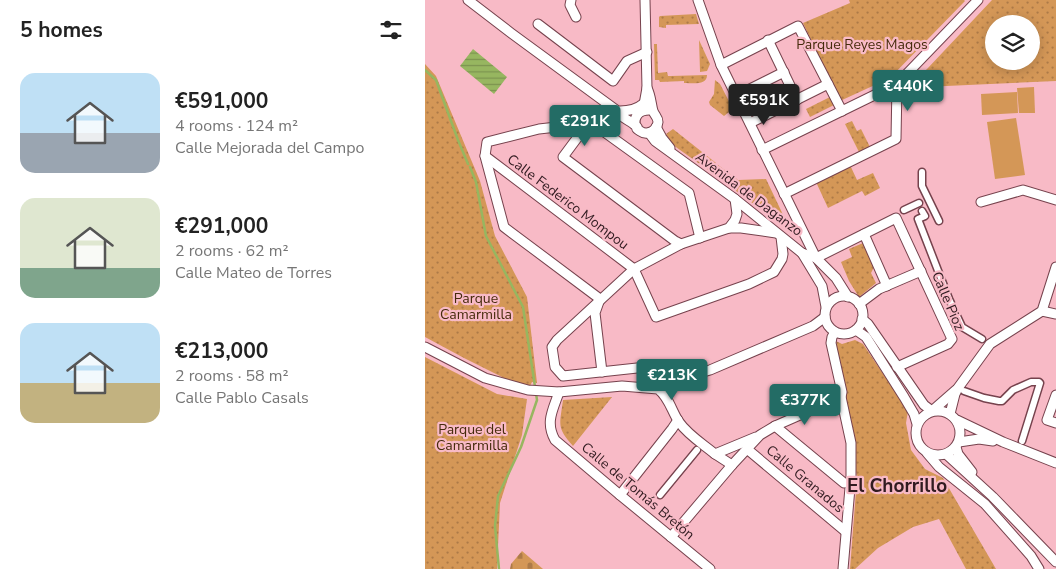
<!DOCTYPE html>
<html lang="en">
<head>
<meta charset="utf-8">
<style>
	body { margin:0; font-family:"Nunito Sans",sans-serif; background:#f6f6f6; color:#222; height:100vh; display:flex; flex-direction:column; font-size:19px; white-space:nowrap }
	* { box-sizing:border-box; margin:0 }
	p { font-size:16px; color:#767676 }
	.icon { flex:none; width:28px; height:28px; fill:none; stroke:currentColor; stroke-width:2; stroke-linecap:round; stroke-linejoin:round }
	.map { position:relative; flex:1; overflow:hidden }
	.sheet { display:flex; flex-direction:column; background:#fff; width:425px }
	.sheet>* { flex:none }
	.controls { position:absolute; left:560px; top:15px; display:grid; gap:10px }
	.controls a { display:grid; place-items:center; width:55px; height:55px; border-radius:50%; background:#fff; box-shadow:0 2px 12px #0003; font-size:25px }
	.price { position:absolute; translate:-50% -42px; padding:0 11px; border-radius:5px; background:#236c65; color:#fff; font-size:16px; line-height:32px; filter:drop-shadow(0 1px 2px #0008) }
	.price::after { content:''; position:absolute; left:50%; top:30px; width:15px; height:11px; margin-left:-8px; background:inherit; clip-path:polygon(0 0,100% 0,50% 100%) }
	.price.selected { background:#222; color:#fff }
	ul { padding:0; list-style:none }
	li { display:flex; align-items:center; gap:15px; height:125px; padding:0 20px }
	li span { display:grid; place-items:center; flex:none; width:140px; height:100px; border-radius:15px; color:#555 }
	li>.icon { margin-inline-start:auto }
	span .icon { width:60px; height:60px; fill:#fffc; stroke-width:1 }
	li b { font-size:21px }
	h2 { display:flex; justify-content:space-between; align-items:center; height:60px; padding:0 20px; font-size:21px }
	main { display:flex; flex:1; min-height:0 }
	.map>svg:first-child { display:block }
	.green { fill:url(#green-dots); fill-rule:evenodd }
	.cemetery { fill:url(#cemetery-stones) }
	.pitch { fill:#d49757 }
	.water { fill:url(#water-rules) }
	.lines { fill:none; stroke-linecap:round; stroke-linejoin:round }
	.stream { stroke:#97b660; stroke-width:2.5 }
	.pedestrian-casing { stroke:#76424d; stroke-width:9 }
	.minor-casing { stroke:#76424d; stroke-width:11 }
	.pedestrian { stroke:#fff; stroke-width:6 }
	.minor { stroke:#fff; stroke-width:9 }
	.labels { text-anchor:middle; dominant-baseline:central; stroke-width:4.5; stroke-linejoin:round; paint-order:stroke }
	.park-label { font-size:14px; fill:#462b0c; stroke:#f8bac6 }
	.street-label { font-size:14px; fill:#311b20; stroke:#f8bac6 }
	.district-label { font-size:19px; font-weight:bold; fill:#311b20; stroke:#f8bac6 }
</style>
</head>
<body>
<main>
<section class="sheet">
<h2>5 homes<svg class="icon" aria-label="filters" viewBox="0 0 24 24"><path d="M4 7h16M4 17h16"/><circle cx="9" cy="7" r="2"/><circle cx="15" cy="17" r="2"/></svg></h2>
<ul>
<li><span style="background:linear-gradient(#bfe0f5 60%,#9aa5b1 0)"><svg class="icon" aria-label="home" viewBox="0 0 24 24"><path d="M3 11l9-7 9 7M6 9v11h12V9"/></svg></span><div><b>€591,000</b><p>4 rooms · 124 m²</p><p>Calle Mejorada del Campo</p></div></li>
<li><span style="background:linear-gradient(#dfe7d0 70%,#7fa58c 0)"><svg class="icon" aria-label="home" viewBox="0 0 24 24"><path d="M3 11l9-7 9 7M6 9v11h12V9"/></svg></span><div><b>€291,000</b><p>2 rooms · 62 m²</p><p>Calle Mateo de Torres</p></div></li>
<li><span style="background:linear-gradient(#bfe0f5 60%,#c2b280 0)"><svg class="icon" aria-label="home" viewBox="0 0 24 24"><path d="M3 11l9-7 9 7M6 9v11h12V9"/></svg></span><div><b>€213,000</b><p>2 rooms · 58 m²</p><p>Calle Pablo Casals</p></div></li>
</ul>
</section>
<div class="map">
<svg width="631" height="569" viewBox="0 0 631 569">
	<defs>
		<pattern id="green-dots" width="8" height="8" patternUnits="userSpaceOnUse" patternTransform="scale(1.25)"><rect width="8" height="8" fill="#d49757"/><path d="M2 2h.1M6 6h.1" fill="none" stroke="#ad7a48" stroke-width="1.8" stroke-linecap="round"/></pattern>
		<pattern id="cemetery-stones" width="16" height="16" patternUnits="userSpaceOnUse" patternTransform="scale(1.25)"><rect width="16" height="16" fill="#d49757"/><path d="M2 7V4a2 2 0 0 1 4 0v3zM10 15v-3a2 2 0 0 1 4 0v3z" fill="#ad7a48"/></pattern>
		<pattern id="water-rules" width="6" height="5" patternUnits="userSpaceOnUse" patternTransform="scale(1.25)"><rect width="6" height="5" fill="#97b660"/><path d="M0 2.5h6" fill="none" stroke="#7c934f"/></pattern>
	</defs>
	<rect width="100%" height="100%" fill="#f8bac6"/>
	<g class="green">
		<path d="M424,0H539L540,1L465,78L415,101L378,23L425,3Z"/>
		<path d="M567,0H631V81L499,87V83L479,90L502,69ZM569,24H606V61H569Z"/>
		<path d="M271,14L274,24L241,25V28L234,27V17L235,16Z"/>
		<path d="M274,40L285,64L282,71L275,72Z"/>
		<path d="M229,44H232V46L233,73L242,72L243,76H245L282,75C282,86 267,83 259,83V81L235,82L234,80H230Z"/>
		<path d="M0,64L11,76L55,181L70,236L102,297L112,383L107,382L103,390L39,358L0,337Z"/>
		<path d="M290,80L295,84L308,109L299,116L285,105L284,102L289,94Z"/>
		<path d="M405,97L409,105L385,117L381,109Z"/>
		<path d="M427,121L432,131L436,129L445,147L434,152L420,124Z"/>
		<path d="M248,129L291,163L286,172L248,145L241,134Z"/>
		<path d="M293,165L313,180L341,179L361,221L357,223L352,221L288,174Z"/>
		<path d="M425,165L432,180L448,173L455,188L440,196L437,191L403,208L391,182Z"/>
		<path d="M438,243L449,267L446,273L451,283L434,297L424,281L416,262L427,257L424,249Z"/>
		<path d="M430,340L438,344L483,411L481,423L486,450L500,469L518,478L571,569H541L514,519L488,527L453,548L430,569H425L432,478L411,341L417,344Z"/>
		<path d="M0,357L72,394L102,399L97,435L75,503L72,569H0Z"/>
		<path d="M187,397L148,446C131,427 135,424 138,400Z"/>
	</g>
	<path class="cemetery" d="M97,551L118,569H85L86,564Z"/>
	<g class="pitch">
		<path d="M609,87L610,113H594L592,88Z"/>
		<path d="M592,92L593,113L557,115L556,94Z"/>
		<path d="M591,118L600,175L570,179L562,122Z"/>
	</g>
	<path class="water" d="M48,49L82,77L69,94L35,66Z"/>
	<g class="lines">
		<g class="stream">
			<path d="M0,70L11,80L33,140L43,164"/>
			<path d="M45,167L51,182L61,236L98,307L112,400L96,447L73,496L70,526L74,569"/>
		</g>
		<defs>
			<g id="pedestrian">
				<path d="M497,172V186L514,221"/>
				<path d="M479,210L494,203"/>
				<path d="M497,211L500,216L493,219L524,299L537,327L557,339"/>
				<path d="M539,391L559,398L574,401H577L588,390L606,382H614L615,383L597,441"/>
				<path d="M235,495L272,450"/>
			</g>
			<g id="minor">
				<path d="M43,0L86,33L191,110C197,119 203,119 210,125C216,130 208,127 215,131C222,136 232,131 233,122C233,117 230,116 228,111C226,104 226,96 222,88"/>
				<path d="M146,0L145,5L151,17"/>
				<path d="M273,0L296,65L391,258L471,218L527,339L523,344L472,367"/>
				<path d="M113,24L188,81L202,61L222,52"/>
				<path d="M343,40L372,100"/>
				<path d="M296,65L373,26L417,111"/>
				<path d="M311,96L359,72"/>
				<path d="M218,110L222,88L220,0"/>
				<path d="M195,111C204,111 211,110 218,104"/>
				<path d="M164,122L138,157L250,241L256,244"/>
				<path d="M325,123L403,84"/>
				<path d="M210,125C209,116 214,110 224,110"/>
				<path d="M231,127L237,138L245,148"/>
				<path d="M224,133L230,141L310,199L377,253L391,258L411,278L423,297"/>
				<path d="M337,150L472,84L553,0"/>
				<path d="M60,156L209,269L231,317L324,284L349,272L357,259L358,254L356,237"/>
				<path d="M359,194L471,139L472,84"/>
				<path d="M556,202L598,190L631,200"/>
				<path d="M304,228H316L351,233"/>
				<path d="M439,234L462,286"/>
				<path d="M377,253L397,286L401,307"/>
				<circle cx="419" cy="315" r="19"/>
				<path d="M434,304L454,289L496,271"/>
				<path d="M617,311L631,314"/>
				<path d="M437,319L443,324L499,405L507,411"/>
				<path d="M431,330L441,337L479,397L489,414L492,424"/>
				<path d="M410,332L407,337L406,343L417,392L416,397L426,443V476L418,569"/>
				<path d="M0,347L60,378L103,390L134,392L197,386L233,389C244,397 247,412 254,422C263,435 278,444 290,454"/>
				<path d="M240,365L138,376L130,367L127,347L132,340L209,269L256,244L304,228L310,220L312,214L310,199"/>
				<path d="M177,372L170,313L175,299L79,227L60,156L62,142L114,129L167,123L264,193L275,238"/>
				<path d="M219,384L234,381L237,380L258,378L285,370L388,326L400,317"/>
				<path d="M236,391L242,390C246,385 252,383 257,379"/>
				<path d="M134,392C128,410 120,422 130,440L195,495L285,569"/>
				<path d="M631,395L622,420L631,423"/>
				<circle cx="513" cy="433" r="22"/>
				<path d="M507,411L531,390"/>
				<path d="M525,414L530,394L533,388L565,344L617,311L631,267"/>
				<path d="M532,420L578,442L631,463"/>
				<path d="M350,426L419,483"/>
				<path d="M534,442L554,439L568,441"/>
				<path d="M531,447L533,454L547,472"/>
				<path d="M322,449L420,531"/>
				<path d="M502,453L514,467L560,504L606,556L614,569"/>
				<path d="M521,454L568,497L631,562"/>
				<path d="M307,465L290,454L331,437"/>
				<path d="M195,495L247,429L253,420"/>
				<path d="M246,537L307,465L335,435L350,426L416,397"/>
			</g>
		</defs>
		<use href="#pedestrian" class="pedestrian-casing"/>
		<use href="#minor" class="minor-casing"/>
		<use href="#pedestrian" class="pedestrian"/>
		<use href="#minor" class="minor"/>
	</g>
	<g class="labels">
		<g class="park-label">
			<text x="437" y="44">Parque Reyes Magos</text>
			<text x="51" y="298">Parque<tspan x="51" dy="16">Camarmilla</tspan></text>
			<text x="47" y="429">Parque del<tspan x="47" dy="16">Camarmilla</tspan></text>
		</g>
		<g class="street-label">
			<text transform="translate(324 194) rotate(37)">Avenida de Daganzo</text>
			<text transform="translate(143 202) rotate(37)">Calle Federico Mompou</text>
			<text transform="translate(523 301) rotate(67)">Calle Pioz</text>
			<text transform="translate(380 479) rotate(40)">Calle Granados</text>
			<text transform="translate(213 491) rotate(40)">Calle de Tomás Bretón</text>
		</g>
		<g class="district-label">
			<text x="472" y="486">El Chorrillo</text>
		</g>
	</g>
</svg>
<div class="controls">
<a><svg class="icon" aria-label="layers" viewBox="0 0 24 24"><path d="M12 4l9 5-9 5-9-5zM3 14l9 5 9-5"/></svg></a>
</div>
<b class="price" style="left:483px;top:112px">€440K</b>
<b class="price selected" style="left:339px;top:126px">€591K</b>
<b class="price" style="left:160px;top:147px">€291K</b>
<b class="price" style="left:247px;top:401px">€213K</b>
<b class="price" style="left:380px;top:426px">€377K</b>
</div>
</main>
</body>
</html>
